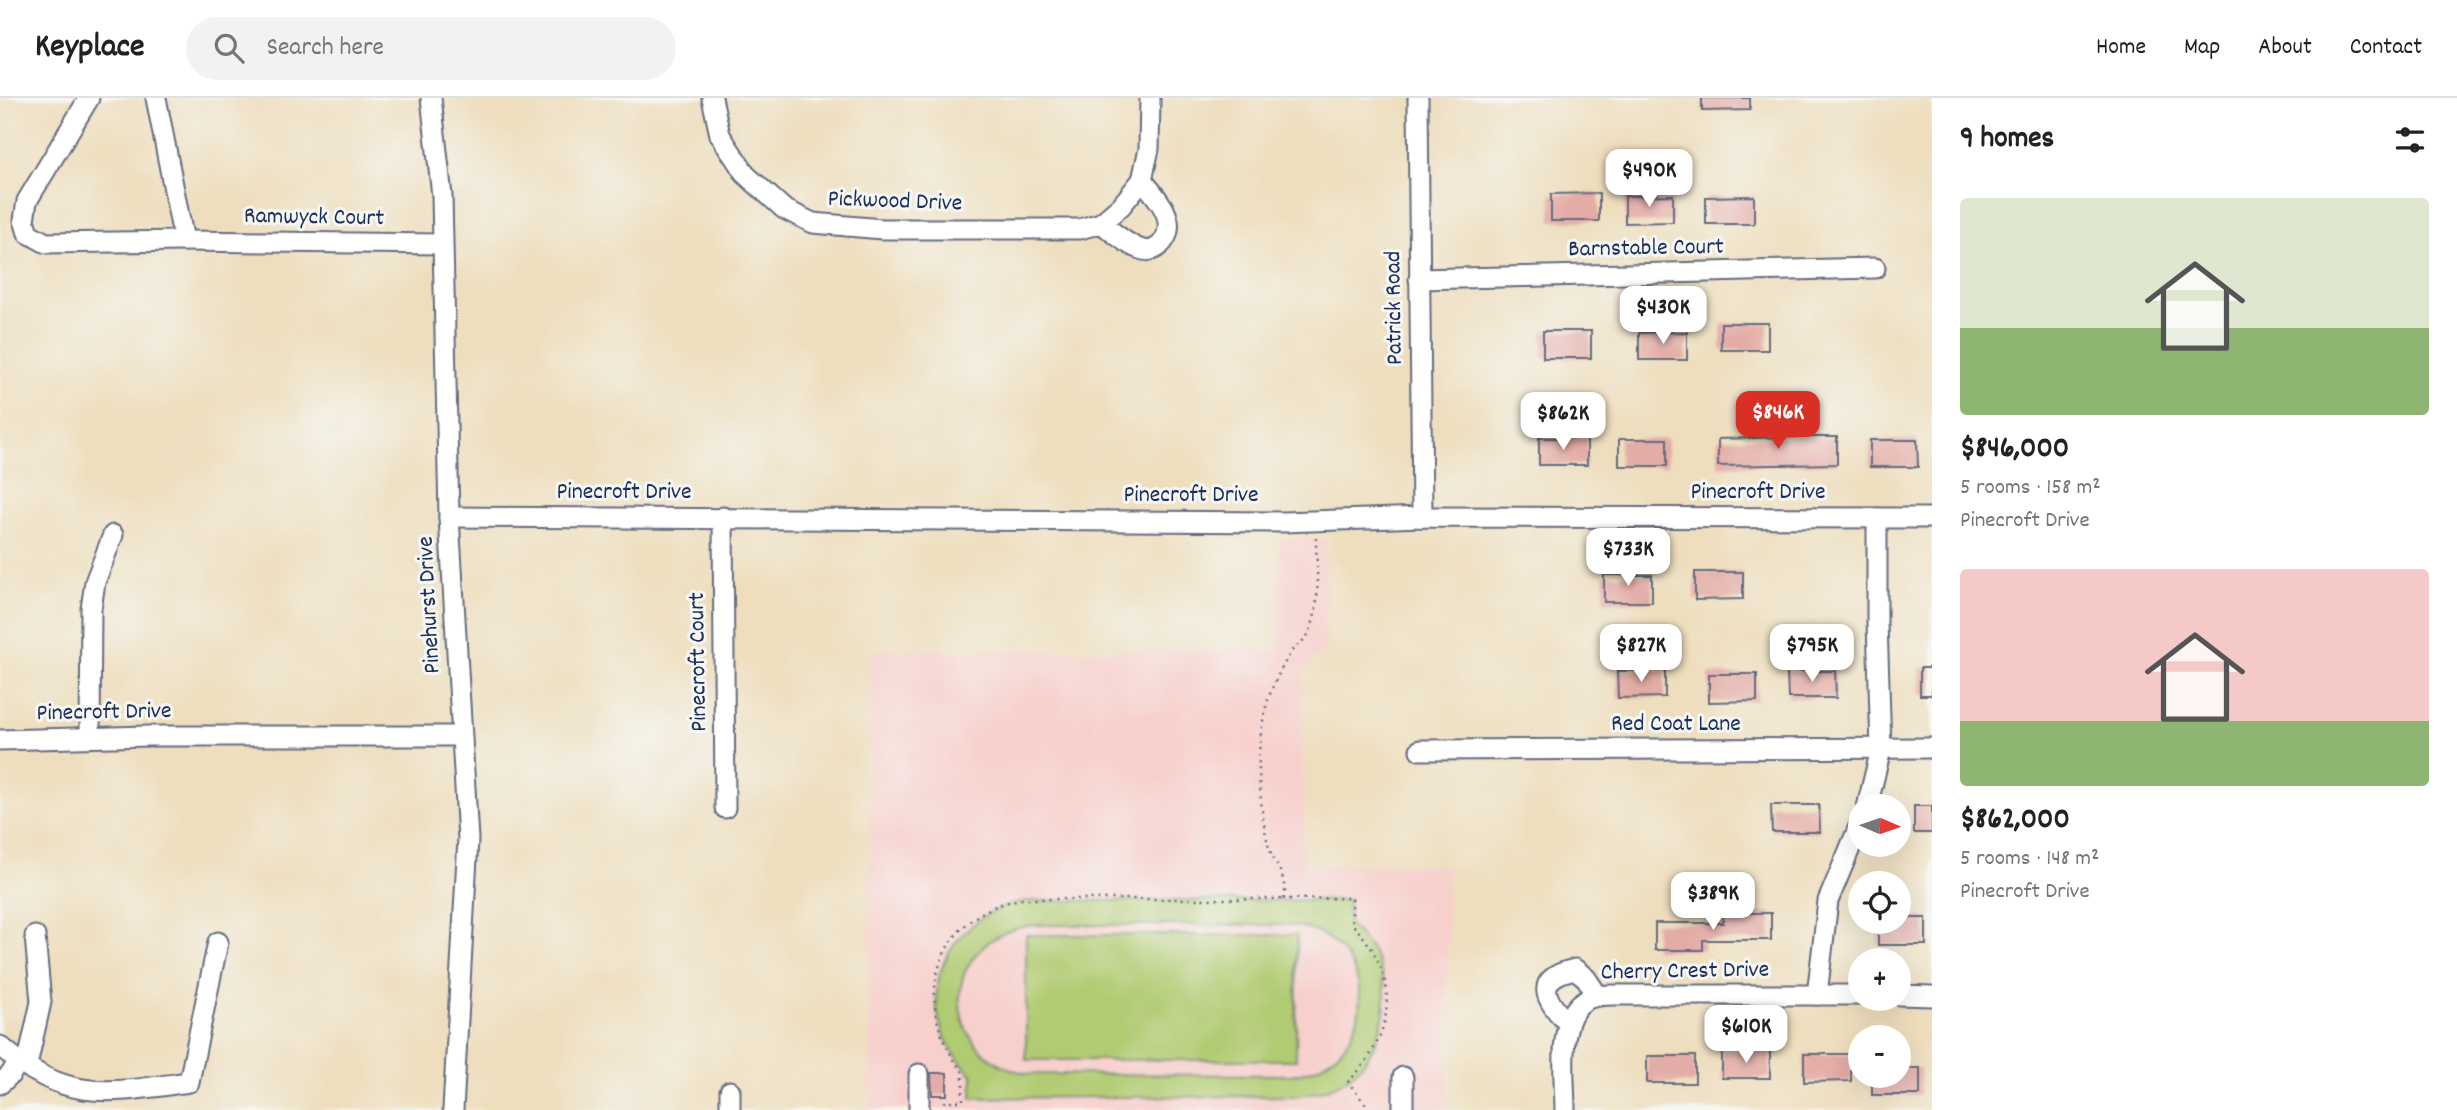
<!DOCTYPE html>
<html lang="en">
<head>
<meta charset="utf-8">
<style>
	body { margin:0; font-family:Dekko,sans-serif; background:#f2f2f2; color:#222; height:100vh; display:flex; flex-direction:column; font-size:26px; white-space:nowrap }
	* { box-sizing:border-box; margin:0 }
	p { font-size:23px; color:#767676 }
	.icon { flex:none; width:38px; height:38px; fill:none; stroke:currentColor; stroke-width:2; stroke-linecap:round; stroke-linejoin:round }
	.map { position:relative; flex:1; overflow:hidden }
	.sheet { display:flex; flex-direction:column; background:#fff; width:525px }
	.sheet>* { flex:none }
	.needle { width:46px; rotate:92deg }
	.buttons { position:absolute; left:1848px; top:696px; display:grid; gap:14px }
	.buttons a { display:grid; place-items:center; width:63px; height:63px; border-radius:50%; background:#fff; box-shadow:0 7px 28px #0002; font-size:35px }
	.price { position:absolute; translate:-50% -60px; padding:0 16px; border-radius:14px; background:#fff; color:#222; font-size:23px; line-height:46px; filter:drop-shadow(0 2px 4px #0008) }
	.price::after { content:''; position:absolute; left:50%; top:42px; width:21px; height:16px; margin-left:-10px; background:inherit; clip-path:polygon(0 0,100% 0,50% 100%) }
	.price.active { background:#d93025; color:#fff }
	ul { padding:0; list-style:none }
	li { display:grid; align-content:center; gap:14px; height:371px; padding:0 28px }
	li span { display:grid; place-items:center; height:217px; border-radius:7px; color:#555 }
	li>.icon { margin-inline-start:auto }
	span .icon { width:126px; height:126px; fill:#fffc; stroke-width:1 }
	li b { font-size:30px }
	h2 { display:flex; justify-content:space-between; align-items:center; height:84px; padding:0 28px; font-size:30px }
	header { display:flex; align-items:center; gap:42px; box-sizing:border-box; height:98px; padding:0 35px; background:#fff; border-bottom:2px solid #e0e0e0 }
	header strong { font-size:33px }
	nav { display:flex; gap:38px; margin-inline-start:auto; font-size:24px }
	.search { width:490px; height:63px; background:#f2f2f2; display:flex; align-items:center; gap:18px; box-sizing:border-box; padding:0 24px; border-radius:38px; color:#767676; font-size:26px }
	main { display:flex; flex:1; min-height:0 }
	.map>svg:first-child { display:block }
	.built { fill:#f7d0cc }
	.green { fill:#b0cb71; stroke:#667d68; stroke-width:2; fill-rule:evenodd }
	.building { fill:#e4aca6 }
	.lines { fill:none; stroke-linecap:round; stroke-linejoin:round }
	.minor-casing { stroke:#656c80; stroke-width:23 }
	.path { stroke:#656c80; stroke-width:2.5; stroke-dasharray:2 5; stroke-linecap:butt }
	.minor { stroke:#fff; stroke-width:19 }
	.labels { text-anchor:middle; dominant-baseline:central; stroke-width:6; stroke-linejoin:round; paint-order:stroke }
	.street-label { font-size:24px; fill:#1b2f5e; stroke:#f6f6f2 }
</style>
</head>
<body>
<header>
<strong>Keyplace</strong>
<div class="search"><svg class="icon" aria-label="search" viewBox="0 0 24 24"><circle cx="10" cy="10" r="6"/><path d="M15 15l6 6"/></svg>Search here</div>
<nav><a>Home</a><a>Map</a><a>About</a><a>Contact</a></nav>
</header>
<main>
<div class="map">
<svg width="1932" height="1012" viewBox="0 0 1932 1012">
	<rect width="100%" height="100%" fill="#f6f6f2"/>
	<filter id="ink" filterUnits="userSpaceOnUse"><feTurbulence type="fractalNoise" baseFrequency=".0143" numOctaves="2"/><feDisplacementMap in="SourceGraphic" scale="14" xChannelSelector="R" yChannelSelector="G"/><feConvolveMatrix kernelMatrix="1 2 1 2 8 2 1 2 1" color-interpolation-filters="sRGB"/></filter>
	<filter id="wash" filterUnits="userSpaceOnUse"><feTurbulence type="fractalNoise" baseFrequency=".00686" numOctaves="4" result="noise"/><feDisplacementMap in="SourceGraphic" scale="28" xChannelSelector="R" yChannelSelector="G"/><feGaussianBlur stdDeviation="1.57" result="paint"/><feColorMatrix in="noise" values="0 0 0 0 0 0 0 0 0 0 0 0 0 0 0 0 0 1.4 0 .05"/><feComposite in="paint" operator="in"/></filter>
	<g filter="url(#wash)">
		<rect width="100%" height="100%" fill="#eedebe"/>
		<path class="built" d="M1280,441H1326L1325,553L1303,573V766L1448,768L1447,1012H869L870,552L1278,553Z"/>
		<g class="green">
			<path d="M1348,802L1349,826C1362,839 1374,852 1380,870C1393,909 1379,958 1345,982C1331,992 1311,996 1294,998L972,1000L973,978C959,963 947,949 941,929C922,868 967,812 1026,803ZM1036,827H1290C1383,839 1383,964 1290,977L1030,976C933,959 938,836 1036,827Z"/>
			<path d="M1026,837H1297L1296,962H1026Z"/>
		</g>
		<g id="blocks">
			<g class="building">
				<path d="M1702,0H1750V12L1702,13Z"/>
				<path d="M1599,95V123H1551V96Z"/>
				<path d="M1673,97V124L1625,125V98Z"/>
				<path d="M1754,98V126H1706V99Z"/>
				<rect x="1721" y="225" width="47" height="27"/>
				<rect x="1543" y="233" width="48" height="27"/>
				<path d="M1687,234V262H1639V235Z"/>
				<path d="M1789,339H1837V366L1718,368V341Z"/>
				<rect x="1539" y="340" width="48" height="27"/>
				<rect x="1619" y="341" width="48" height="27"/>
				<path d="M1870,342H1917L1918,369H1870Z"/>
				<path d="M1695,474H1743V501L1695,502Z"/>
				<rect x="1604" y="477" width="48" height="27"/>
				<rect x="1920" y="570" width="12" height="27"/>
				<path d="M1665,572V599L1618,600L1617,573Z"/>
				<path d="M1787,573H1835L1836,600H1788Z"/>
				<path d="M1709,576H1757V603L1709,604Z"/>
				<path d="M1771,707H1819L1820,734H1772Z"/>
				<rect x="1914" y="708" width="18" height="27"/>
				<path d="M1723,815H1771V842H1703V852H1655V825H1723Z"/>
				<path d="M1899,820H1926V847H1878V824H1899Z"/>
				<rect x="1722" y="953" width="48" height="27"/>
				<path d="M1804,956H1851V983L1804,984Z"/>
				<rect x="1647" y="958" width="48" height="27"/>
				<path d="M1899,970H1920V997H1872V978H1899Z"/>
				<path d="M931,975H947V997H932Z"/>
			</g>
		</g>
	</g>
	<g filter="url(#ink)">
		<use href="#blocks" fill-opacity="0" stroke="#656c80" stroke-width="2"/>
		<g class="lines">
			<defs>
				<g id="minor">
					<path d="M89,0L27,103L24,122L28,135L46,145L184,143L156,0"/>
					<path d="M431,0L442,98L449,419L468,741L453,1012"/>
					<path d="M712,0L720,37L746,77L784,111L813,125L882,131H1080L1101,125L1121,108L1142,82L1149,51L1150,0"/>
					<path d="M1418,0L1422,419"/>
					<path d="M1101,125C1113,134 1128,148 1143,152C1151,154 1157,151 1162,145C1180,123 1156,98 1142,82"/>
					<path d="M184,143L442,146"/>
					<path d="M1419,181L1875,170"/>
					<path d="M449,419L1283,424L1422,419L1932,420"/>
					<path d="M723,419L725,710"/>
					<path d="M90,639L91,511L95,484L113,437"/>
					<path d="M0,642L149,638H461"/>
					<path d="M1420,652L1932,650"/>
					<path d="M1867,709L1881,651L1877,524V420"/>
					<path d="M1817,897L1828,803L1860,726"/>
					<path d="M1899,897L1932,898"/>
					<path d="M1568,925C1544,902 1533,880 1575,871L1586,880L1598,898"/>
					<path d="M0,948C67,1006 109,995 189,984L218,844"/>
					<path d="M27,967L41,904L35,838"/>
					<path d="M919,976V1012"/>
					<path d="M1403,979V1012"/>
					<path d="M0,986L11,976L19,962"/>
					<path d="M730,993V1012"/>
					<path d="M1565,1012C1565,983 1556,921 1584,903C1594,896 1609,897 1621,897H1860"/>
				</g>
			</defs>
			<use href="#minor" class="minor-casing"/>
			<g class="path">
				<path d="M1316,440C1316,470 1322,507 1309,535C1305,543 1296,547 1291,554C1268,592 1263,611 1259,655C1258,677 1262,724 1268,746C1273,766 1289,779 1284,801L1352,800V826C1401,876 1397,936 1348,984L1370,1012"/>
				<path d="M945,1012V1003H963V974C909,908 934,815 1022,801H1282"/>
			</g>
			<use href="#minor" class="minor"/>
		</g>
	</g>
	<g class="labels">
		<g class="street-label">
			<text transform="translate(895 104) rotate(2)">Pickwood Drive</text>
			<text transform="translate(314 120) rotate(1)">Ramwyck Court</text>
			<text transform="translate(1646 151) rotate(-1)">Barnstable Court</text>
			<text transform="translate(1395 210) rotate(-91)">Patrick Road</text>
			<text x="624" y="395">Pinecroft Drive</text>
			<text x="1758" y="395">Pinecroft Drive</text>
			<text x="1191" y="398">Pinecroft Drive</text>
			<text transform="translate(430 507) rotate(-93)">Pinehurst Drive</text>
			<text transform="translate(699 564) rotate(-91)">Pinecroft Court</text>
			<text transform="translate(104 615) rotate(-1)">Pinecroft Drive</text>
			<text x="1676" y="627">Red Coat Lane</text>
			<text transform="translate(1685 874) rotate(-1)">Cherry Crest Drive</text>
		</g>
	</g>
</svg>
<div class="buttons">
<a><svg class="needle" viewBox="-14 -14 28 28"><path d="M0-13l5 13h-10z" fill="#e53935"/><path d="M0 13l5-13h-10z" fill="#767676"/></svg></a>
<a><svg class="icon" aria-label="locate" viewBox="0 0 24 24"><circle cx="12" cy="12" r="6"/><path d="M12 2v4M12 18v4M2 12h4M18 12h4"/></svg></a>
<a>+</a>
<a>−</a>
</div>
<b class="price" style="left:1649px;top:111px">$490K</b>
<b class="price" style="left:1663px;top:248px">$430K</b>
<b class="price active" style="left:1778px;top:353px">$846K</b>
<b class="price" style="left:1563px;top:354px">$862K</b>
<b class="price" style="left:1628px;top:490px">$733K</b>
<b class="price" style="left:1641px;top:586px">$827K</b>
<b class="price" style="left:1812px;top:586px">$795K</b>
<b class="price" style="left:1713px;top:834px">$389K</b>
<b class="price" style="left:1746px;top:967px">$610K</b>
</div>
<section class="sheet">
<h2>9 homes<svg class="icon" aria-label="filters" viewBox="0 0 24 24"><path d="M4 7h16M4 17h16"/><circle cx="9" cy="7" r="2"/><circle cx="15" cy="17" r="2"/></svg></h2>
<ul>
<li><span style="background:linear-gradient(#dfe7d0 60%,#8fb573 0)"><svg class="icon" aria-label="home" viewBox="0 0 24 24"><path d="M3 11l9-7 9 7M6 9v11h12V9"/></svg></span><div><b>$846,000</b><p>5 rooms · 158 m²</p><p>Pinecroft Drive</p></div></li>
<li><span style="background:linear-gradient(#f6c9c9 70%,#8fb573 0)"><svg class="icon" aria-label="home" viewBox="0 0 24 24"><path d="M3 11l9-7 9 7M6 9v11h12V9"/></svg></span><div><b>$862,000</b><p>5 rooms · 148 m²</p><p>Pinecroft Drive</p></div></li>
</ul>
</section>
</main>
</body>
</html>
